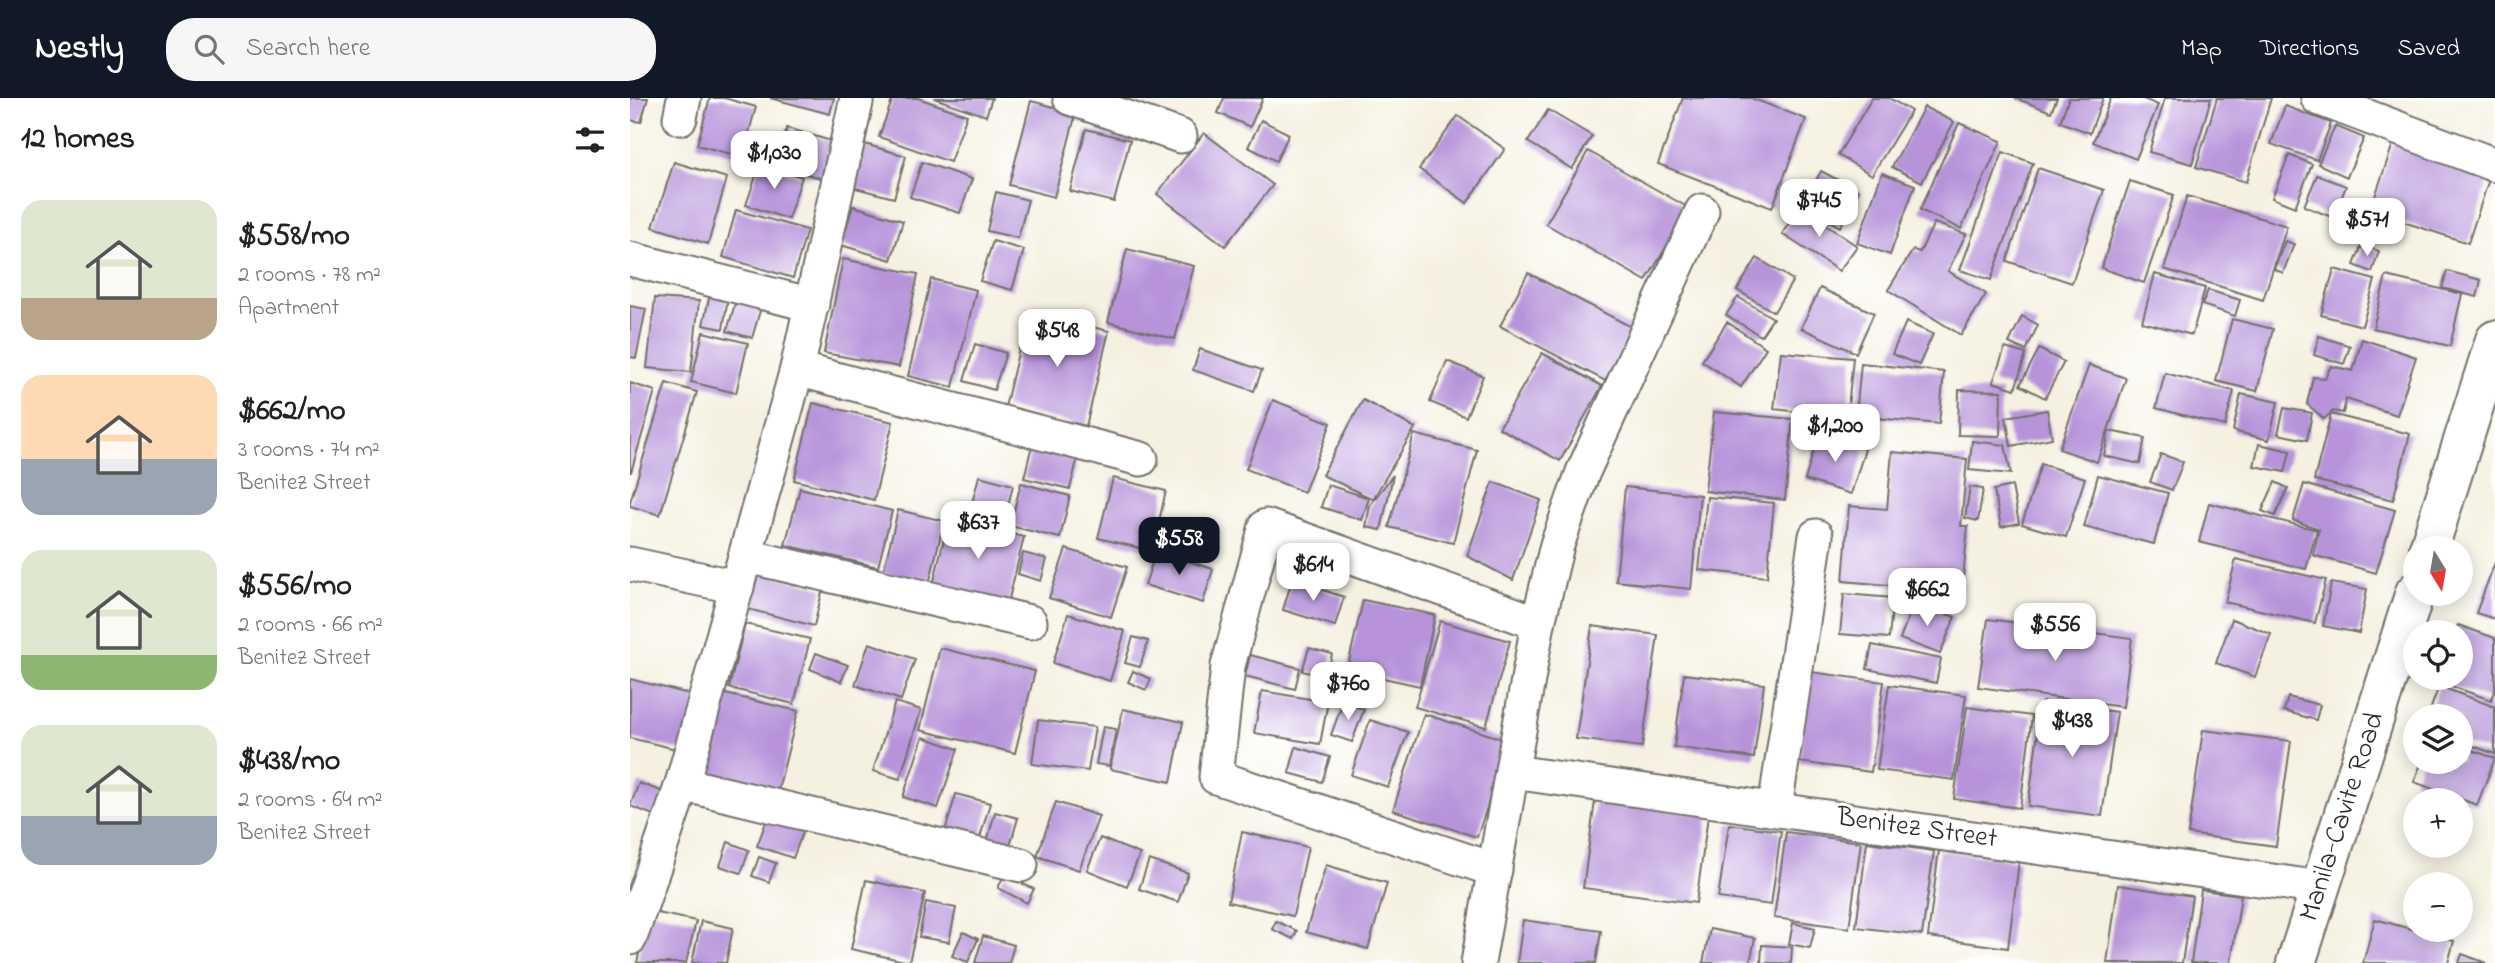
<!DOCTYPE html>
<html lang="en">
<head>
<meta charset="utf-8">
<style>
	body { margin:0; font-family:"Indie Flower",sans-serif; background:#f6f6f6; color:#222; height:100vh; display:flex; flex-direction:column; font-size:26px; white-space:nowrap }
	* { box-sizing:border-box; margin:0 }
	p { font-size:23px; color:#767676 }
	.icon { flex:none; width:38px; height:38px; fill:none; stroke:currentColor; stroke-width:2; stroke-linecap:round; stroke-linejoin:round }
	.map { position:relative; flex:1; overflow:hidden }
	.details { display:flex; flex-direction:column; background:#fff; width:630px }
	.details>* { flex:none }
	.needle { width:46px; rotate:169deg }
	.buttons { position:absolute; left:1773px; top:438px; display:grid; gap:14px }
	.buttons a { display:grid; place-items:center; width:70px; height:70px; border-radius:50%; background:#fff; box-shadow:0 4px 18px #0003; font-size:35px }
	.price { position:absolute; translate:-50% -60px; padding:0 16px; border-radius:14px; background:#fff; color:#222; font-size:23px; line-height:46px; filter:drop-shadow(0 2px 4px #0008) }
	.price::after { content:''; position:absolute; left:50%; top:42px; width:21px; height:16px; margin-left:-10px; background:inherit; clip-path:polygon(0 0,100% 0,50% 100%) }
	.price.active { background:#111827; color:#fff }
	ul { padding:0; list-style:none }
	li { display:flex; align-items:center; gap:21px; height:175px; padding:0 21px }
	li span { display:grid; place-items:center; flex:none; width:196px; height:140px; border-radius:21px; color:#555 }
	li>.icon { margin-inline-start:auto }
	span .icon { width:84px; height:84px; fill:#fffc; stroke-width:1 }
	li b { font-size:30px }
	h2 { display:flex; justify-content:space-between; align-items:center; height:84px; padding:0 21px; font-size:30px }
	header { display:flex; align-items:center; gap:42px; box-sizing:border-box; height:98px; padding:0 35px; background:#111827; color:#fff }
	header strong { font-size:33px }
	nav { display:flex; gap:38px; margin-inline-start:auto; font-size:24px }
	.search { width:490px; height:63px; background:#f6f6f6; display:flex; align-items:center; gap:18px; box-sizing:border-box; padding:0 24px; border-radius:28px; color:#767676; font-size:26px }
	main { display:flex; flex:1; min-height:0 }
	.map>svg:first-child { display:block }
	.building { fill:#b794da }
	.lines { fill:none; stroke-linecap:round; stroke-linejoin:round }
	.street-casing { stroke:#72706b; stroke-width:37 }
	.secondary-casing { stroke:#72706b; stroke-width:42 }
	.street { stroke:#fff; stroke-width:33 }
	.secondary { stroke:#fff; stroke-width:38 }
	.labels { text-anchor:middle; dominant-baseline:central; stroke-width:6; stroke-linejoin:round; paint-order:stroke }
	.street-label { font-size:28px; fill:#2b2b2b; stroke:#fff }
</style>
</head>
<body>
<header>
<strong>Nestly</strong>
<div class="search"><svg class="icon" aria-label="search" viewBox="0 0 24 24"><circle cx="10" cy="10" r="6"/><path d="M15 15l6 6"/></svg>Search here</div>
<nav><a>Map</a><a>Directions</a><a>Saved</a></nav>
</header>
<main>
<section class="details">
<h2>12 homes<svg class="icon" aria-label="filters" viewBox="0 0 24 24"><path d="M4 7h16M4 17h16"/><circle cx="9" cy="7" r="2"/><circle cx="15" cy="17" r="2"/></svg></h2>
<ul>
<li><span style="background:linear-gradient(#dfe7d0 70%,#b9a48a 0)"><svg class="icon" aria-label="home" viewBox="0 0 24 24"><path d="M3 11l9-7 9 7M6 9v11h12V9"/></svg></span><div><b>$558/mo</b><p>2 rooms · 78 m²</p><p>Apartment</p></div></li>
<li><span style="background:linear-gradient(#ffd9b3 60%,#9aa5b1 0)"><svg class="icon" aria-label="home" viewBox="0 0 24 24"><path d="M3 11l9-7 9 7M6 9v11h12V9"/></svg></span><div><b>$662/mo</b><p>3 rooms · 74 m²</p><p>Benitez Street</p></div></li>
<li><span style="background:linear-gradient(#dfe7d0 75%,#8fb573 0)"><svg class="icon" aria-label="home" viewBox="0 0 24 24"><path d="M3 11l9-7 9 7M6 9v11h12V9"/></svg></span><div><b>$556/mo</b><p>2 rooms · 66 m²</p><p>Benitez Street</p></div></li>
<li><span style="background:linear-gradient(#dfe7d0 65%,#9aa5b1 0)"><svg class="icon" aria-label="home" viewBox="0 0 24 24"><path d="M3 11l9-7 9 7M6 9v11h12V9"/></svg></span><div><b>$438/mo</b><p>2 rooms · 64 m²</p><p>Benitez Street</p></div></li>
</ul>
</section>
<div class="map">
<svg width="1865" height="865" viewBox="0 0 1865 865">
	<rect width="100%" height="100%" fill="#fff"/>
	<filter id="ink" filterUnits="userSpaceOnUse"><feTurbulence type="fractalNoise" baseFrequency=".0143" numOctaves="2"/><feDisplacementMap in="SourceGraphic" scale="14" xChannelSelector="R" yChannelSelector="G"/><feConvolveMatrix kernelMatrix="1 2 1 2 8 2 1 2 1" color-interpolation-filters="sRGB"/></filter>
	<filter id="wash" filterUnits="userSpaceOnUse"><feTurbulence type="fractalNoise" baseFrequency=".00686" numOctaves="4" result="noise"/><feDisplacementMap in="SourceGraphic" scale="28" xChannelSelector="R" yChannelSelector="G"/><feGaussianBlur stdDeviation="1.57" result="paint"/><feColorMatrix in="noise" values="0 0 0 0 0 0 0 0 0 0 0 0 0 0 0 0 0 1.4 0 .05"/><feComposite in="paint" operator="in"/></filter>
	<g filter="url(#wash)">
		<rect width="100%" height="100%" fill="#f5f1e1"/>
		<g id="blocks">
			<g class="building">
				<path d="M0,0H18L11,24L0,22Z"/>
				<path d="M80,0H94L126,9L112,59L67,47Z"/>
				<path d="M140,0H204L200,16Z"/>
				<path d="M263,0H288L337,17L320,64L249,39Z"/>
				<path d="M304,0H362L356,18Z"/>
				<path d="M594,0H633L620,29L588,15Z"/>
				<path d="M1053,0H1121L1176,21L1142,110L1028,66Z"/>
				<path d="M1242,0H1259L1281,13L1242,77L1208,57Z"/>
				<path d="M1385,0H1427L1421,14Z"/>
				<path d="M1439,0H1473L1460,35L1430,24Z"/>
				<path d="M1481,0H1511L1528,7L1506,61L1463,44Z"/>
				<path d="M1535,0H1581L1562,66L1519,54Z"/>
				<path d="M1587,0H1641L1616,84L1566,69Z"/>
				<path d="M401,3L446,15L424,99L379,87Z"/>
				<path d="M1655,8L1701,25L1687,62L1641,46Z"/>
				<path d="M1294,9L1324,24L1292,84L1262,69Z"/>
				<path d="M918,12L962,38L942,71L898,44Z"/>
				<path d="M828,18L875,51L837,105L789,71Z"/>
				<path d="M631,22L659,36L646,63L618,49Z"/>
				<path d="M1329,25L1371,43L1331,131L1290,112Z"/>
				<path d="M1705,28L1734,40L1717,79L1688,66Z"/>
				<path d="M157,30L208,45L197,82L146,67Z"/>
				<path d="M456,31L500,42L484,104L440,93Z"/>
				<path d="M574,35L643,87L595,148L527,96Z"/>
				<path d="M1765,40L1862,72L1838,145L1740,113Z"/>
				<path d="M231,45L276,58L264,100L218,88Z"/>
				<path d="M958,53L1059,110L1016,183L916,126Z"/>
				<path d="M1373,54L1403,65L1361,182L1330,172Z"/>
				<path d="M1659,57L1682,66L1665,109L1642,100Z"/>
				<path d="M44,64L97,80L78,146L23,129Z"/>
				<path d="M292,64L342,81L330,115L280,99Z"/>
				<path d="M130,66L172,79L158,121L116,107Z"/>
				<path d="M1408,70L1474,92L1442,185L1377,163Z"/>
				<path d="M1191,73L1229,93L1210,129L1172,108Z"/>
				<path d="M1252,75L1285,87L1260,157L1227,145Z"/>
				<path d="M1687,77L1716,88L1704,120L1674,108Z"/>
				<path d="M1500,83L1544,97L1514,185L1471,170Z"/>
				<path d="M366,94L398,102L388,140L357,133Z"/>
				<path d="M1557,98L1657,128L1633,202L1534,171Z"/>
				<path d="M223,108L273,123L261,162L211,147Z"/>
				<path d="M1714,108L1741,119L1735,132L1708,121Z"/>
				<path d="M1169,109L1227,148L1209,173L1152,136Z"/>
				<path d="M106,112L177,132L163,180L93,159Z"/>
				<path d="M1304,125L1336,136L1318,173L1356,196L1331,237L1258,192L1283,152L1290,154Z"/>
				<path d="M363,143L394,152L382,192L350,183Z"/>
				<path d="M1655,143L1664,146L1653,175L1644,171Z"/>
				<path d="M1732,147L1749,153L1742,174L1724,167Z"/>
				<path d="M497,151L564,168L545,241L478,224Z"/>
				<path d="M1127,160L1163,182L1144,214L1107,192Z"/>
				<path d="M213,161L288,176L269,269L194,255Z"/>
				<path d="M1704,171L1745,182L1732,228L1691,217Z"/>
				<path d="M1817,173L1851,182L1847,199L1812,190Z"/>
				<path d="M898,175L1009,233L981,286L870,228Z"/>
				<path d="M1525,176L1575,190L1562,237L1512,224Z"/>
				<path d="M1756,178L1832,196L1820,248L1743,230Z"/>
				<path d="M301,181L346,192L323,289L278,278Z"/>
				<path d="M1190,190L1244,215L1226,255L1171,230Z"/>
				<path d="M1578,192L1610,202L1605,218L1572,207Z"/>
				<path d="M80,196L98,200L93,231L73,227Z"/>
				<path d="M107,199L132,206L122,240L97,233Z"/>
				<path d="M1108,199L1143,220L1131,238L1096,217Z"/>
				<path d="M25,200L69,203L61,274L17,270Z"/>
				<path d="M0,208L16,211L6,260L0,259Z"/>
				<path d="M398,214L479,233L456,328L375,309Z"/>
				<path d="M1392,218L1408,227L1396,253L1379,245Z"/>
				<path d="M1602,221L1643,231L1627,293L1586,283Z"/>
				<path d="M1097,224L1136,250L1111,289L1072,263Z"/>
				<path d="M1276,224L1303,236L1289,267L1262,256Z"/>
				<path d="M73,234L118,245L106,295L61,284Z"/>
				<path d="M1689,238L1720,248L1714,266L1684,257Z"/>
				<path d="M1732,241L1786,259L1767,317L1716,301L1713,315L1703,313L1694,321L1677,306L1683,279L1695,280L1701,268L1723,273Z"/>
				<path d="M345,246L376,255L364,292L334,283Z"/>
				<path d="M1375,250L1396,256L1385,291L1363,284Z"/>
				<path d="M570,251L632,272L624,293L563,272Z"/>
				<path d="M1409,251L1434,264L1415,300L1390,287Z"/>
				<path d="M1151,254L1223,260L1217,319L1144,311Z"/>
				<path d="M912,255L972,288L930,363L869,330Z"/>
				<path d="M817,263L853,278L836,319L800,304Z"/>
				<path d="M1231,265L1314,274L1309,326L1226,318Z"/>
				<path d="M1459,267L1496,280L1467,364L1429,351Z"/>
				<path d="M1535,275L1604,293L1595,328L1526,310Z"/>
				<path d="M0,285L25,293L1,374H0Z"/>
				<path d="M36,285L67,294L30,417L0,408V404Z"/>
				<path d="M1329,292L1371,293L1370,338L1328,337Z"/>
				<path d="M1611,296L1648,304L1639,342L1603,333Z"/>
				<path d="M643,302L701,325L674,394L616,371Z"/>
				<path d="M733,302L785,330L743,401L692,377Z"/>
				<path d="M183,305L263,324L244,402L164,382Z"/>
				<path d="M1654,310L1682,315L1677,342L1648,336Z"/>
				<path d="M1417,312L1422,340L1381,348L1376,319Z"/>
				<path d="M1084,314L1163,321L1155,402L1075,393Z"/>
				<path d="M1701,316L1780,336L1763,402L1684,382Z"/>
				<path d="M1479,333L1515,340L1510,366L1474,358Z"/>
				<path d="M784,336L847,352L823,445L759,429Z"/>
				<path d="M1188,337L1235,351L1221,396L1175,382Z"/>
				<path d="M403,343L449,355L440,391L394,380Z"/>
				<path d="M1342,343L1375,347L1381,376L1339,372Z"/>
				<path d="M1629,346L1660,353L1655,374L1624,368Z"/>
				<path d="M1262,354L1337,361L1331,428H1338L1331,502L1279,498L1280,489L1213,483L1219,408L1257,411Z"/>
				<path d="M1531,356L1553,364L1542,392L1520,384Z"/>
				<path d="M1411,366L1455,380L1436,439L1392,426Z"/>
				<path d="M763,377L751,432L736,429L740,407Z"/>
				<path d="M1468,377L1538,395L1524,446L1454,429Z"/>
				<path d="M349,378L383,387L374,425L339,417Z"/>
				<path d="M483,380L536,393L522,453L468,440Z"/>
				<path d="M863,384L911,402L883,482L837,458Z"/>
				<path d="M1645,384L1658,390L1645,418L1632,413Z"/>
				<path d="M391,385L440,398L430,440L380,428Z"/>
				<path d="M1674,386L1765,412L1746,475L1683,457L1689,431L1663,422Z"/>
				<path d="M698,387L739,400L732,422L691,409Z"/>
				<path d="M1382,388L1389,425L1371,429L1364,392Z"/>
				<path d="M995,389L1070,397L1061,491L986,483Z"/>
				<path d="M1340,389L1353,391L1348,423L1335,420Z"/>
				<path d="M170,390L262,413L248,469L155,447Z"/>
				<path d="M1077,399L1144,405L1137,479L1069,472Z"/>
				<path d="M1579,405L1687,432L1676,471L1569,444Z"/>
				<path d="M268,412L314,423L299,486L253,475Z"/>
				<path d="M319,420L394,439L378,505L303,487Z"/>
				<path d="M436,451L497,469L481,519L419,500Z"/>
				<path d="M526,453L583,471L573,505L515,487Z"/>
				<path d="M393,455L417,461L411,483L388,476Z"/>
				<path d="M1606,461L1696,482L1685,525L1595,504Z"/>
				<path d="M1865,464V521L1846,515Z"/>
				<path d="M127,474L193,490L184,528L118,511Z"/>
				<path d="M662,482L714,499L705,528L653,512Z"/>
				<path d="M1701,485L1737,491L1729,535L1693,528Z"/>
				<path d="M1214,496L1263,500L1259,540L1210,536Z"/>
				<path d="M733,502L805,517L790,588L717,572Z"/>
				<path d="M1284,504L1325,519L1310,556L1270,541Z"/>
				<path d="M438,516L495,533L480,583L423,565Z"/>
				<path d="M1358,521L1502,540L1493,609L1348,589Z"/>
				<path d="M1602,521L1641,536L1625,579L1586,565Z"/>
				<path d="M810,523L880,543L856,629L785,609Z"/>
				<path d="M115,526L180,541L164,606L99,590Z"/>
				<path d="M1828,527L1865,540V592L1861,602L1807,583L1808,579H1830V534H1825Z"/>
				<path d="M962,528L1028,537L1012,649L946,641Z"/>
				<path d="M503,539L518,543L510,569L495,565Z"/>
				<path d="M239,545L285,561L271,602L225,587Z"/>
				<path d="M1242,547L1311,561L1306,585L1237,571Z"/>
				<path d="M310,550L405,573L385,655L290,632Z"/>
				<path d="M679,550L702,556L697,579L672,573Z"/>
				<path d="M186,555L218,567L211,584L180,571Z"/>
				<path d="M620,557L670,570L665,591L615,578Z"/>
				<path d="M503,573L521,581L516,592L498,584Z"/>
				<path d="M1181,574L1254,584L1241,674L1169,664Z"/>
				<path d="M1054,576L1134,586L1124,660L1044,649Z"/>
				<path d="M0,581L67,598L54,653L0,640Z"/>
				<path d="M1259,587L1336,597L1324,682L1247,672Z"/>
				<path d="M1809,588L1865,609V656L1830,643V618H1798Z"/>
				<path d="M632,593L698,604L690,646L624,635Z"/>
				<path d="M87,594L168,613L146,700L65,680Z"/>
				<path d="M1658,599L1690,607L1686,622L1654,613Z"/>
				<path d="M265,604L291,612L270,681L243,673Z"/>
				<path d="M713,604L734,611L722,644L701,637Z"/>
				<path d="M1412,604L1487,614L1472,718L1398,708Z"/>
				<path d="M1337,609L1402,618L1390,710L1324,701Z"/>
				<path d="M493,611L553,624L541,684L480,671Z"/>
				<path d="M794,616L879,643L847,739L763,712Z"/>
				<path d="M408,622L465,629L458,673L402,666Z"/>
				<path d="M740,622L778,634L758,689L721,677Z"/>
				<path d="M473,629L486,631L479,668L466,666Z"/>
				<path d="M1573,632L1661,643L1646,748L1558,736Z"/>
				<path d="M293,639L328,651L308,710L273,699Z"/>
				<path d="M1830,648L1865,660L1847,707L1784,684L1792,663H1830Z"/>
				<path d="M666,649L700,659L692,684L659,675Z"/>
				<path d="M9,685L34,694L26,718L0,708Z"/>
				<path d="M326,696L360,705L348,747L314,737Z"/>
				<path d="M965,703L1078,718L1066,805L953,790Z"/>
				<path d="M426,704L469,718L449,772L407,758Z"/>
				<path d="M365,714L388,720L378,755L356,748Z"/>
				<path d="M139,716L175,728L163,760L127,748Z"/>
				<path d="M1099,726L1151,733L1141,807L1088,800Z"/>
				<path d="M612,734L678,749L663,818L598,804Z"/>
				<path d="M1156,734L1231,744L1219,830L1144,820Z"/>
				<path d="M470,740L510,756L497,788L457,772Z"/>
				<path d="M98,744L119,752L111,775L90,768Z"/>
				<path d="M1237,744L1304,753L1292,837L1226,829Z"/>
				<path d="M1309,752L1389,763L1378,850L1298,839Z"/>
				<path d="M129,759L146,765L139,784L122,778Z"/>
				<path d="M519,762L558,775L548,804L509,791Z"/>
				<path d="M696,767L757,785L738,851L676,834Z"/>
				<path d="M374,777L404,791L397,805L368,790Z"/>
				<path d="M236,782L295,795L279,864L221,851Z"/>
				<path d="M1488,787L1562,798L1552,865H1477Z"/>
				<path d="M1571,792L1611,797L1601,865H1561Z"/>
				<path d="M296,804L326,810L319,844L289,839Z"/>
				<path d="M18,813L66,823L56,865H7Z"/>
				<path d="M1745,821L1824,843L1818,865H1733Z"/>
				<path d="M893,822L971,833L966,865H887Z"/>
				<path d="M71,823L103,830L96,865H62Z"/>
				<path d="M646,823L667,833L663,841L642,831Z"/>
				<path d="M1163,825L1185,830L1180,850L1159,846Z"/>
				<path d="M1080,831L1125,840L1120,865H1073Z"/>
				<path d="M333,834L348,841L338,864L322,858Z"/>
				<path d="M353,838L384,847L379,865H345Z"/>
				<path d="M1132,847L1162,849L1161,865H1131Z"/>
				<path d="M1832,856L1856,865H1829Z"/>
			</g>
		</g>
	</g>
	<g filter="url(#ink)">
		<use href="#blocks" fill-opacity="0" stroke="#72706b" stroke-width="2"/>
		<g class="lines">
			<defs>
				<g id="street">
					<path d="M440,0L550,38"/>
					<path d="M1688,0L1865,67"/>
					<path d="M50,20L54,0"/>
					<path d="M0,161L182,207"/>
					<path d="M167,271L511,361"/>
					<path d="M117,458L400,524"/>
					<path d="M0,466L107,489"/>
					<path d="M883,674L1691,790"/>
					<path d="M52,686L391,767"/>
					<path d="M1145,710L1186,438"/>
					<path d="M865,772L586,679L598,568L636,428L908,525"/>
					<path d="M0,840L52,686L167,271L227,0"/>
					<path d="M848,865L908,525L927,447L953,374L1072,113"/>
				</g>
				<g id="secondary">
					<path d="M1799,450L1865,242"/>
					<path d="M1666,865L1785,494"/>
				</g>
			</defs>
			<use href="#street" class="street-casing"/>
			<use href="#secondary" class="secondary-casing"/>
			<use href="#street" class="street"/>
			<use href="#secondary" class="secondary"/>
		</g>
	</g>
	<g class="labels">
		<g class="street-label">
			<text transform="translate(1713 719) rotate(-72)">Manila-Cavite Road</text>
			<text transform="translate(1287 731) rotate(8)">Benitez Street</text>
		</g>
	</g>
</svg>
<div class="buttons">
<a><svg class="needle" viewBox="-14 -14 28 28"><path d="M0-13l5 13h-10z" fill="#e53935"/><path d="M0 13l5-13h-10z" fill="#767676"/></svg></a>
<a><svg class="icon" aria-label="locate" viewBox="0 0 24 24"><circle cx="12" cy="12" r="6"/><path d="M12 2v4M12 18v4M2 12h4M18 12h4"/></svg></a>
<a><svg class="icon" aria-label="layers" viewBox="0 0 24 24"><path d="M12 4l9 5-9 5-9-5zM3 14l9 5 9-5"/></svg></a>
<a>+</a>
<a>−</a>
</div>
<b class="price" style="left:144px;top:93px">$1,030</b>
<b class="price" style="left:1189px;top:141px">$745</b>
<b class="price" style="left:1737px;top:160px">$571</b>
<b class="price" style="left:427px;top:271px">$548</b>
<b class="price" style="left:1205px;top:366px">$1,200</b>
<b class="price" style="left:348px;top:463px">$637</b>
<b class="price active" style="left:549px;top:479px">$558</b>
<b class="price" style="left:683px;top:505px">$614</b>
<b class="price" style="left:1297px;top:530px">$662</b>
<b class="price" style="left:1425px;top:565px">$556</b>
<b class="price" style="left:718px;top:624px">$760</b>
<b class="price" style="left:1442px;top:661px">$438</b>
</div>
</main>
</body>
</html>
